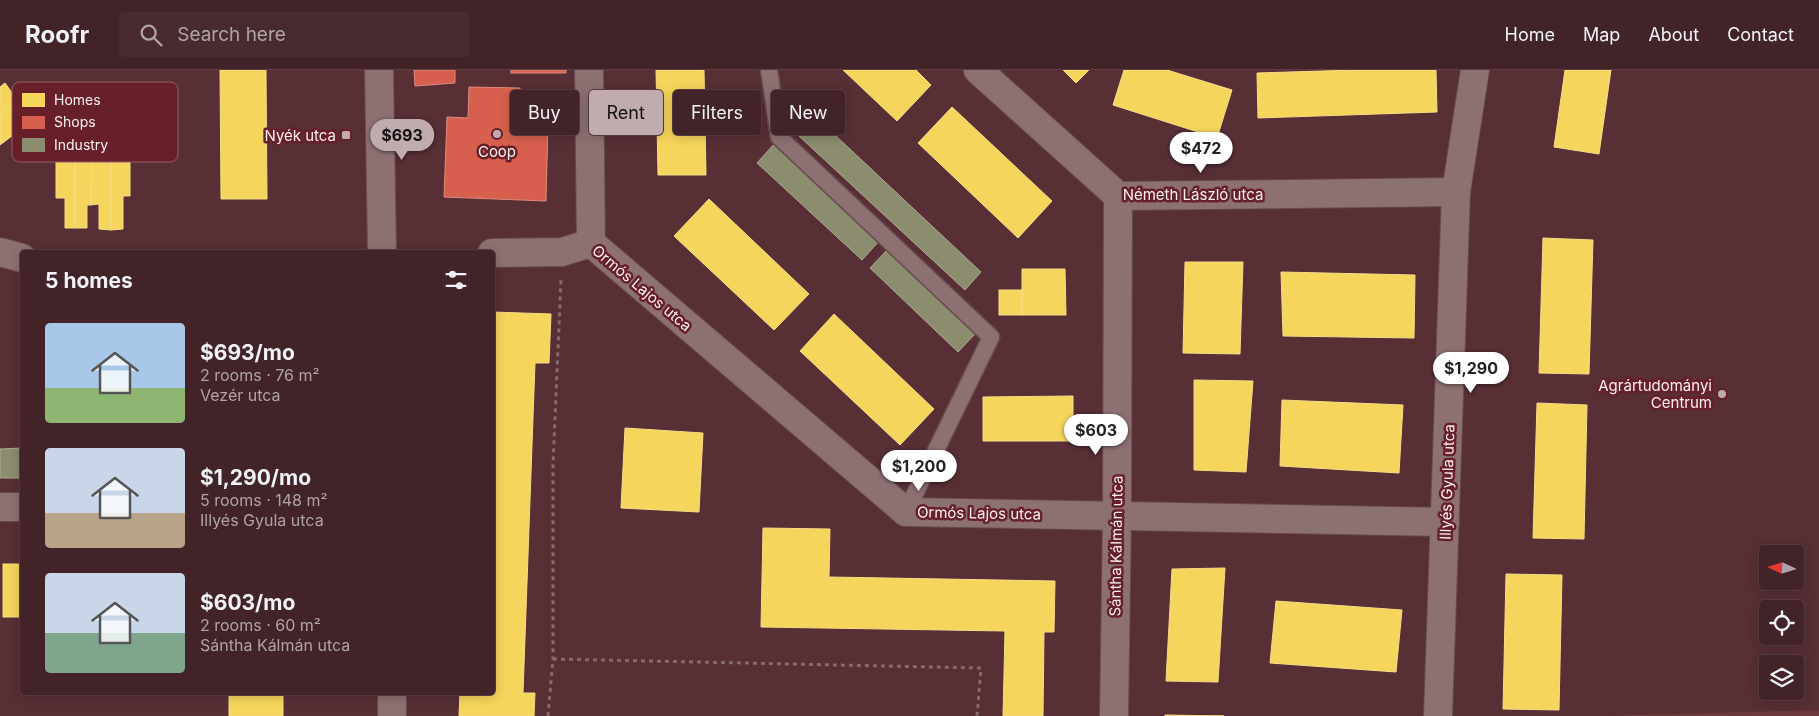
<!DOCTYPE html>
<html lang="en">
<head>
<meta charset="utf-8">
<style>
	body { margin:0; font-family:Inter,sans-serif; background:#482b30; color:#f1f3f6; height:100vh; display:flex; flex-direction:column; font-size:19px; white-space:nowrap }
	* { box-sizing:border-box; margin:0 }
	p { font-size:16px; color:#aea4a8 }
	.icon { flex:none; width:28px; height:28px; fill:none; stroke:currentColor; stroke-width:2; stroke-linecap:round; stroke-linejoin:round }
	.map { position:relative; flex:1; overflow:hidden }
	.side { position:absolute; left:20px; top:180px; width:475px; height:445px; display:flex; flex-direction:column; background:#412328; border-radius:5px; box-shadow:0 2px 12px #0003,0 0 0 1px #5a4045 }
	.side>* { flex:none }
	.guide { position:absolute; left:510px; top:20px; width:475px; height:45px; display:flex; gap:10px }
	.needle { width:32px; rotate:274deg }
	.controls { position:absolute; left:1759px; top:475px; display:grid; gap:10px }
	.controls a { display:grid; place-items:center; width:45px; height:45px; border-radius:5px; background:#412328; box-shadow:0 2px 12px #0003,0 0 0 1px #5a4045; font-size:25px }
	.price { position:absolute; translate:-50% -42px; padding:0 11px; border-radius:18px; background:#fff; color:#222; font-size:16px; line-height:32px; filter:drop-shadow(0 1px 2px #0008) }
	.price::after { content:''; position:absolute; left:50%; top:30px; width:15px; height:11px; margin-left:-8px; background:inherit; clip-path:polygon(0 0,100% 0,50% 100%) }
	.price.current { background:#c0acaf; color:#111 }
	ul { padding:0; list-style:none }
	li { display:flex; align-items:center; gap:15px; height:125px; padding:0 25px }
	li span { display:grid; place-items:center; flex:none; width:140px; height:100px; border-radius:5px; color:#555 }
	li>.icon { margin-inline-start:auto }
	span .icon { width:60px; height:60px; fill:#fffc; stroke-width:1 }
	li b { font-size:21px }
	h2 { display:flex; justify-content:space-between; align-items:center; height:60px; padding:0 25px; font-size:21px }
	.pill { padding:0 18px; border-radius:5px; background:#412328; box-shadow:0 2px 12px #0003,0 0 0 1px #5a4045; font-size:18px; line-height:45px }
	.pill.current { background:#c0acaf; color:#111 }
	header { display:flex; align-items:center; gap:30px; box-sizing:border-box; height:70px; padding:0 25px; background:#412328; border-bottom:1px solid #5a4045 }
	header strong { font-size:24px }
	nav { display:flex; gap:28px; margin-inline-start:auto; font-size:18px }
	.search { width:350px; height:45px; background:#482b30; display:flex; align-items:center; gap:12px; box-sizing:border-box; padding:0 18px; border-radius:5px; color:#aea4a8; font-size:19px }
	.map>svg:first-child { display:block }
	.green { fill:#6c393d }
	.homes { fill:#f6d55c; stroke:#f7dd88 }
	.shops { fill:#d6604d; stroke:#e08b7e }
	.industry { fill:#8c8c6e; stroke:#adaa95 }
	.lines { fill:none; stroke-linecap:round; stroke-linejoin:round }
	.lane-casing { stroke:#674b50; stroke-width:19 }
	.street-casing { stroke:#674b50; stroke-width:30 }
	.path { stroke:#866a6d; stroke-width:3; stroke-dasharray:4 4; stroke-linecap:butt }
	.lane { stroke:#8d7072; stroke-width:16 }
	.street { stroke:#8d7072; stroke-width:28 }
	.poi-dot { fill:#c0acaf; stroke:#671f2a; stroke-width:2 }
	.labels { text-anchor:middle; dominant-baseline:central; stroke-width:5; stroke-linejoin:round; paint-order:stroke }
	.poi-label { font-size:15px; fill:#f9f0f0; stroke:#671f2a; text-anchor:end }
	.street-label { font-size:15px; fill:#f9f0f0; stroke:#671f2a }
	.key { fill:#671f2a; stroke:#935e65; stroke-width:1 }
	.key-label { font-size:14px; fill:#f9f0f0 }
</style>
</head>
<body>
<header>
<strong>Roofr</strong>
<div class="search"><svg class="icon" aria-label="search" viewBox="0 0 24 24"><circle cx="10" cy="10" r="6"/><path d="M15 15l6 6"/></svg>Search here</div>
<nav><a>Home</a><a>Map</a><a>About</a><a>Contact</a></nav>
</header>
<div class="map">
<svg width="1819" height="646" viewBox="0 0 1819 646">
	<rect width="100%" height="100%" fill="#572f35"/>
	<path class="green" d="M1819,640V646H1604Z"/>
	<g class="homes">
		<path d="M220,0H266L267,129H221Z"/>
		<path d="M656,0H704L706,105H658Z"/>
		<path d="M843,0H916L931,15L897,51Z"/>
		<path d="M1063,0H1089L1076,13Z"/>
		<path d="M1124,0H1167L1232,20L1217,68L1113,35Z"/>
		<path d="M1356,0H1436L1437,42L1258,48L1257,3Z"/>
		<path d="M1565,0H1611L1599,84L1554,77Z"/>
		<path d="M5,13L18,31L0,45V17Z"/>
		<path d="M18,31L33,50L0,75V45Z"/>
		<path d="M952,37L1052,131L1018,168L918,73Z"/>
		<path d="M56,75H75V158H65V128H56Z"/>
		<path d="M75,75H92L91,135H87V158H75Z"/>
		<path d="M92,75H111V160L99,159V134L91,135Z"/>
		<path d="M111,75H130V126H123V159L111,160Z"/>
		<path d="M709,129L809,224L774,260L674,166Z"/>
		<path d="M1543,168L1593,170L1589,304L1539,303Z"/>
		<path d="M1185,192H1243L1240,284L1183,283Z"/>
		<path d="M1022,199H1065L1066,245H1022Z"/>
		<path d="M1281,202L1415,205L1414,268L1283,266Z"/>
		<rect x="999" y="220" width="23" height="25"/>
		<path d="M492,242L551,244L549,293H535L523,623H535L534,646H459L460,622H492Z"/>
		<path d="M834,244L934,339L900,375L800,281Z"/>
		<rect x="21" y="249" width="1" height="60"/>
		<path d="M1194,310L1253,311L1246,402L1194,400Z"/>
		<path d="M1073,326V371H983V327Z"/>
		<path d="M1282,330L1403,335L1399,403L1280,396Z"/>
		<path d="M1537,333L1587,335L1584,469L1533,468Z"/>
		<path d="M625,358L703,363L699,442L621,438Z"/>
		<path d="M763,458L830,459L829,507L1055,511L1054,562H1044L1043,646H1003L1005,561L761,557Z"/>
		<rect x="3" y="494" width="19" height="53"/>
		<path d="M1225,498L1218,612L1166,611L1172,499Z"/>
		<path d="M1506,504L1562,505L1559,640L1503,639Z"/>
		<path d="M1276,531L1402,540L1396,602L1270,593Z"/>
		<rect x="229" y="622" width="54" height="24"/>
		<path d="M1165,645L1224,646H1165Z"/>
	</g>
	<g class="shops">
		<path d="M414,0H455V13L415,16Z"/>
		<rect x="511" y="0" width="55" height="3"/>
		<path d="M469,17L520,18L519,51L548,52L546,131L444,127L447,47L468,48Z"/>
	</g>
	<g class="industry">
		<path d="M804,36L981,202L965,220L786,54Z"/>
		<path d="M775,73L880,170L862,190L757,93Z"/>
		<path d="M887,180L975,264L958,282L870,198Z"/>
		<path d="M22,378V408H0V379Z"/>
	</g>
	<g class="lines">
		<defs>
			<path id="lane" d="M769,0L779,67L991,267L906,442"/>
			<g id="street">
				<path d="M379,0L382,182"/>
				<path d="M589,0L591,173"/>
				<path d="M978,0L1118,126L1456,122"/>
				<path d="M0,182L22,188"/>
				<path d="M492,183L562,182L591,173L906,442L1445,452"/>
				<path d="M0,437H22"/>
				<path d="M392,622V646"/>
				<path d="M1114,646L1117,446L1118,126"/>
				<path d="M1438,646L1456,122L1475,0"/>
			</g>
		</defs>
		<use href="#lane" class="lane-casing"/>
		<use href="#street" class="street-casing"/>
		<g class="path">
			<path d="M553,589L981,598L977,646"/>
			<path d="M548,646L553,589V394L561,210"/>
		</g>
		<use href="#lane" class="lane"/>
		<use href="#street" class="street"/>
	</g>
	<g class="poi-dot">
		<circle cx="497" cy="64" r="5"/>
		<rect x="341" y="60" width="10" height="10" rx="2.5"/>
		<circle cx="1722" cy="324" r="5"/>
	</g>
	<g class="labels">
		<g class="poi-label">
			<text x="336" y="65">Nyék utca</text>
			<text x="497" y="81" text-anchor="middle">Coop</text>
			<text x="1712" y="315">Agrártudományi<tspan x="1712" dy="17">Centrum</tspan></text>
		</g>
		<g class="street-label">
			<text x="1193" y="124">Németh László utca</text>
			<text transform="translate(642 218) rotate(40)">Ormós Lajos utca</text>
			<text transform="translate(1447 412) rotate(-88)">Illyés Gyula utca</text>
			<text transform="translate(979 443) rotate(1)">Ormós Lajos utca</text>
			<text transform="translate(1116 476) rotate(-89)">Sántha Kálmán utca</text>
		</g>
	</g>
	<rect x="12" y="12" width="166" height="80" rx="8" class="key"/>
	<rect x="22" y="23" width="23" height="14" fill="#f6d55c"/>
	<rect x="22" y="46" width="23" height="13" fill="#d6604d"/>
	<rect x="22" y="68" width="23" height="14" fill="#8c8c6e"/>
	<g class="key-label">
		<text x="54" y="35">Homes</text>
		<text x="54" y="57">Shops</text>
		<text x="54" y="80">Industry</text>
	</g>
</svg>
<div class="controls">
<a><svg class="needle" viewBox="-14 -14 28 28"><path d="M0-13l5 13h-10z" fill="#e53935"/><path d="M0 13l5-13h-10z" fill="#aea4a8"/></svg></a>
<a><svg class="icon" aria-label="locate" viewBox="0 0 24 24"><circle cx="12" cy="12" r="6"/><path d="M12 2v4M12 18v4M2 12h4M18 12h4"/></svg></a>
<a><svg class="icon" aria-label="layers" viewBox="0 0 24 24"><path d="M12 4l9 5-9 5-9-5zM3 14l9 5 9-5"/></svg></a>
</div>
<b class="price current" style="left:402px;top:91px">$693</b>
<b class="price" style="left:1201px;top:104px">$472</b>
<b class="price" style="left:1471px;top:324px">$1,290</b>
<b class="price" style="left:1096px;top:386px">$603</b>
<b class="price" style="left:919px;top:422px">$1,200</b>
<div class="guide">
<a class="pill">Buy</a>
<a class="pill current">Rent</a>
<a class="pill">Filters</a>
<a class="pill">New</a>
</div>
<section class="side">
<h2>5 homes<svg class="icon" aria-label="filters" viewBox="0 0 24 24"><path d="M4 7h16M4 17h16"/><circle cx="9" cy="7" r="2"/><circle cx="15" cy="17" r="2"/></svg></h2>
<ul>
<li><span style="background:linear-gradient(#a9c7e8 65%,#8fb573 0)"><svg class="icon" aria-label="home" viewBox="0 0 24 24"><path d="M3 11l9-7 9 7M6 9v11h12V9"/></svg></span><div><b>$693/mo</b><p>2 rooms · 76 m²</p><p>Vezér utca</p></div></li>
<li><span style="background:linear-gradient(#c9d6e8 65%,#b9a48a 0)"><svg class="icon" aria-label="home" viewBox="0 0 24 24"><path d="M3 11l9-7 9 7M6 9v11h12V9"/></svg></span><div><b>$1,290/mo</b><p>5 rooms · 148 m²</p><p>Illyés Gyula utca</p></div></li>
<li><span style="background:linear-gradient(#c9d6e8 60%,#7fa58c 0)"><svg class="icon" aria-label="home" viewBox="0 0 24 24"><path d="M3 11l9-7 9 7M6 9v11h12V9"/></svg></span><div><b>$603/mo</b><p>2 rooms · 60 m²</p><p>Sántha Kálmán utca</p></div></li>
</ul>
</section>
</div>
</body>
</html>
